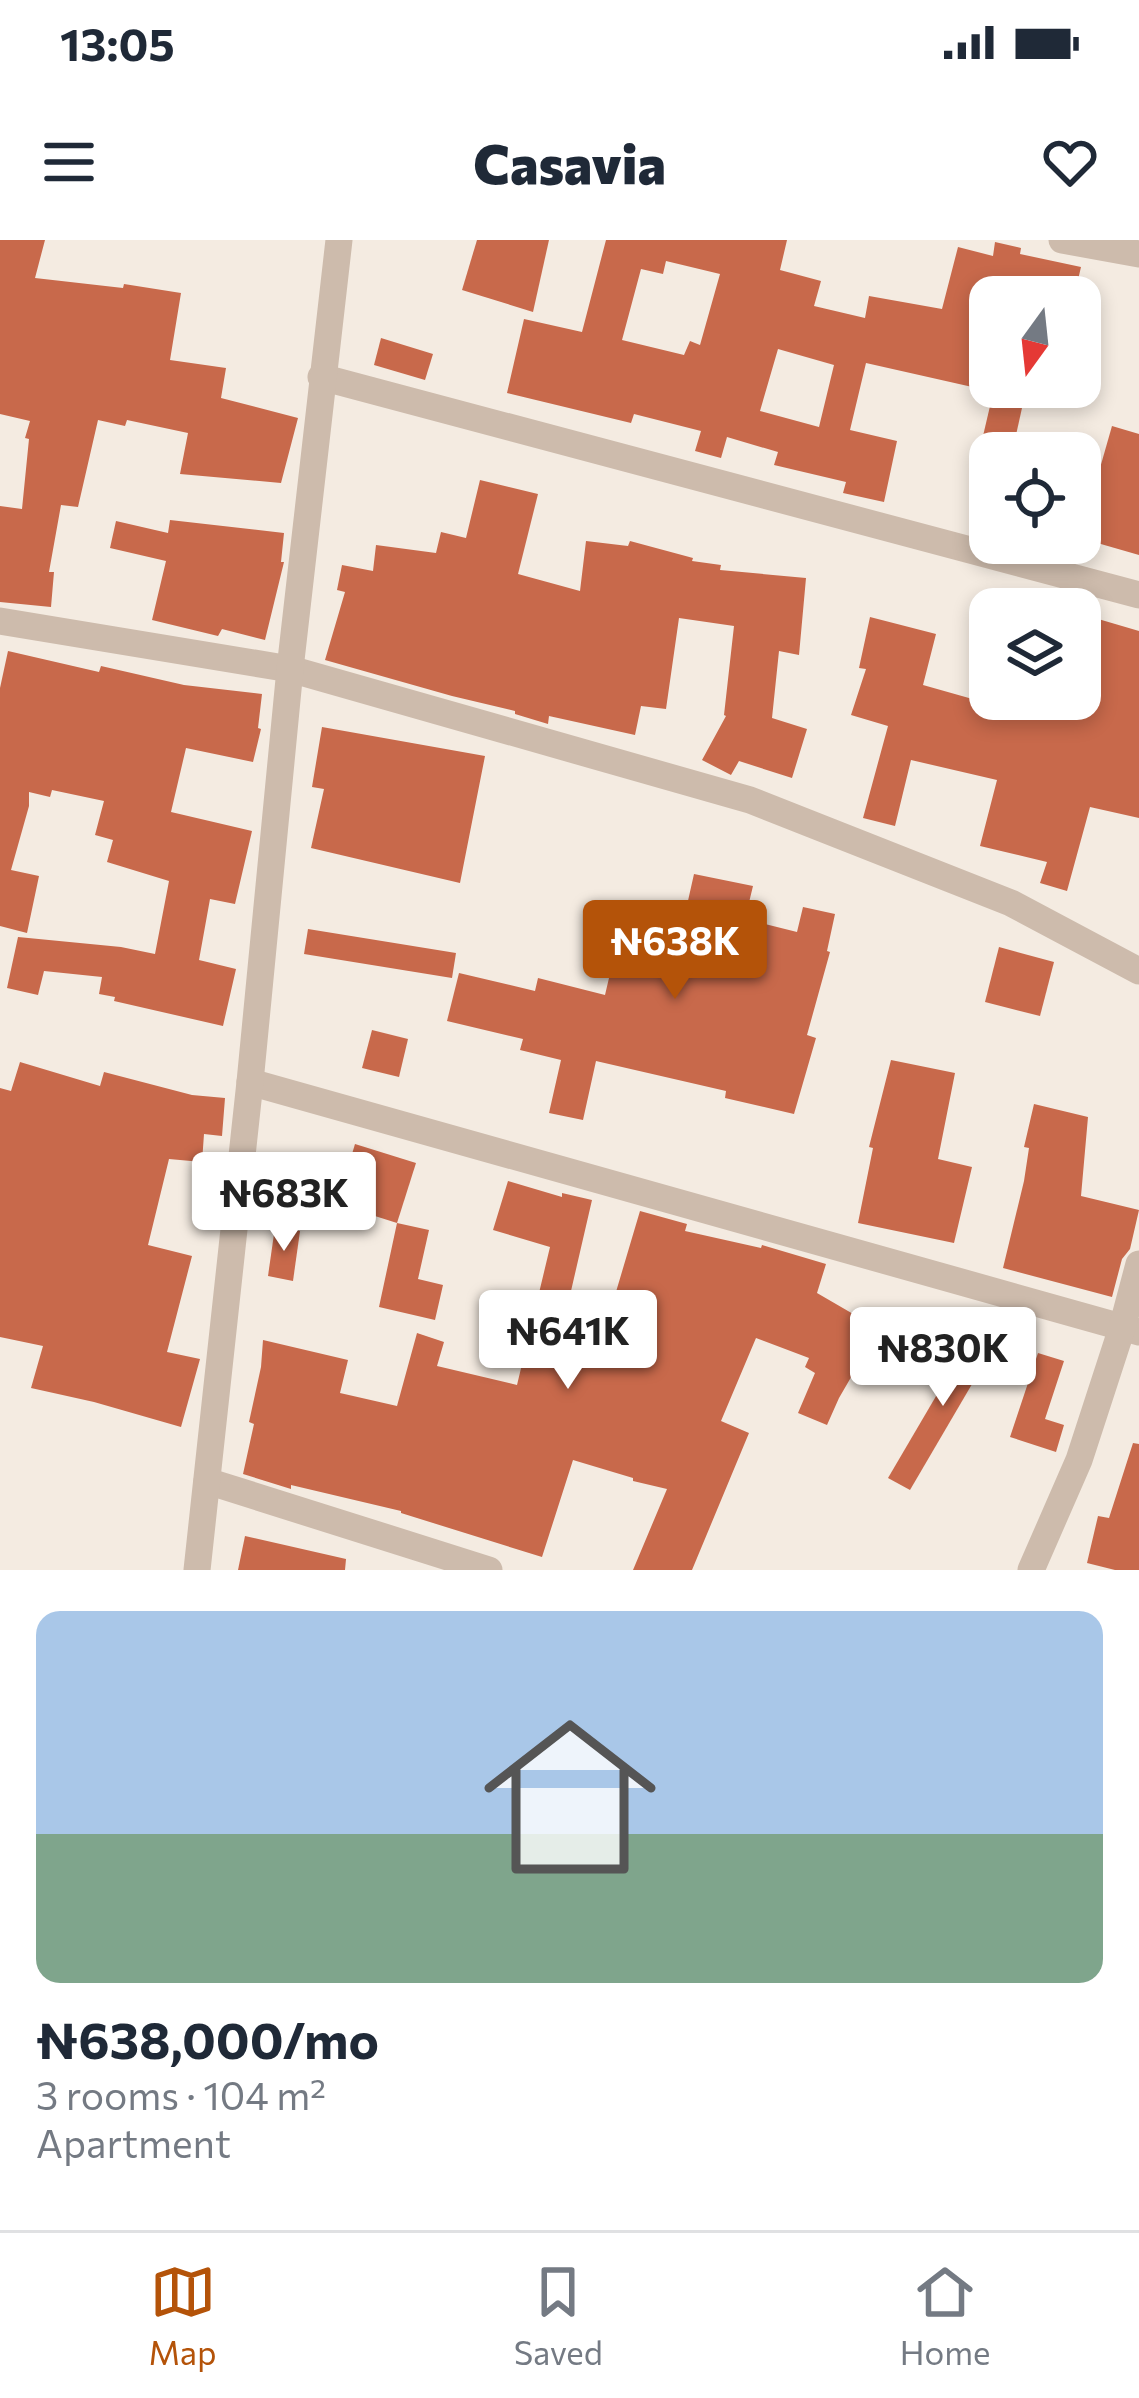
<!DOCTYPE html>
<html lang="en">
<head>
<meta charset="utf-8">
<style>
	body { margin:0; font-family:Commissioner,sans-serif; background:#f2f2f3; color:#1f2937; height:100vh; display:flex; flex-direction:column; font-size:45px; white-space:nowrap }
	* { box-sizing:border-box; margin:0 }
	p { font-size:39px; color:#747a83 }
	.icon { flex:none; width:66px; height:66px; fill:none; stroke:currentColor; stroke-width:2; stroke-linecap:round; stroke-linejoin:round }
	.map { position:relative; height:1330px; overflow:hidden }
	.sheet { display:flex; flex-direction:column; background:#fff; flex:1 }
	.sheet>* { flex:none }
	.needle { width:78px; rotate:195deg }
	.fabs { position:absolute; left:969px; top:36px; display:grid; gap:24px }
	.fabs a { display:grid; place-items:center; width:132px; height:132px; border-radius:24px; background:#fff; box-shadow:0 6px 18px #0003; font-size:60px }
	.price { position:absolute; translate:-50% -102px; padding:0 27px; border-radius:12px; background:#fff; color:#222; font-size:39px; line-height:78px; filter:drop-shadow(0 3px 6px #0008) }
	.price::after { content:''; position:absolute; left:50%; top:72px; width:36px; height:27px; margin-left:-18px; background:inherit; clip-path:polygon(0 0,100% 0,50% 100%) }
	.price.selected { background:#b45309; color:#fff }
	ul { padding:0; list-style:none }
	li { display:grid; align-content:center; gap:24px; height:636px; padding:0 36px }
	li+li { border-top:3px solid #e0e1e3 }
	li span { display:grid; place-items:center; height:372px; border-radius:24px; color:#555 }
	li>.icon { margin-inline-start:auto }
	span .icon { width:216px; height:216px; fill:#fffc; stroke-width:1 }
	li b { font-size:51px }
	.status { display:flex; justify-content:space-between; align-items:center; height:84px; padding:0 60px; background:#fff; direction:ltr }
	.status svg { height:33px; fill:currentColor }
	header { display:flex; justify-content:space-between; align-items:center; height:156px; padding:0 36px; background:#fff; font-size:54px; font-weight:800 }
	.menu { display:flex; justify-content:space-around; align-items:center; height:168px; border-top:3px solid #e0e1e3; background:#fff; font-size:33px; color:#747a83 }
	.menu a { display:grid; justify-items:center; gap:6px }
	.menu .selected { color:#b45309 }
	.map>svg:first-child { display:block }
	.building { fill:#c8694b; fill-rule:evenodd }
	.lines { fill:none; stroke-linecap:round; stroke-linejoin:round }
	.street { stroke:#cdbbac; stroke-width:27 }
</style>
</head>
<body>
<div class="status"><b>13:05</b><svg viewBox="0 0 49 12"><path d="M0 12V9h3v3zM5 12V6h3v6zM10 12V3h3v9zM15 12V0h3v12zM26 1h20v11H26zM47 4h2v5h-2z"/></svg></div>
<header><svg class="icon" aria-label="menu" viewBox="0 0 24 24"><path d="M4 6h16M4 12h16M4 18h16"/></svg>Casavia<svg class="icon" aria-label="heart" viewBox="0 0 24 24"><path d="M12 20l-8-8c-3-5 5-10 8-4 3-6 11-1 8 4z"/></svg></header>
<div class="map">
<svg width="1139" height="1330" viewBox="0 0 1139 1330">
	<rect width="100%" height="100%" fill="#f4ebe1"/>
	<g class="building">
		<path d="M0,0H45L35,38L123,48L124,44L181,53L170,120L226,128L221,158L298,178L281,243L180,234L188,193L127,180L125,186L98,180L78,267L61,265L49,332H54L51,367L0,362V266L22,269L29,199L25,198L30,181L0,174Z"/>
		<path d="M477,0H549L533,72L462,50Z"/>
		<path d="M606,0H787L780,30L821,41L814,66L865,78L869,56L942,69L958,7L993,16L995,2L1021,8L1020,14L1081,27L1074,57H990V151L866,123L850,190L897,201L884,262L843,253L846,242L774,225L778,212L727,197L721,218L695,211L701,191L634,174L631,183L507,153L524,79L582,92ZM666,21L720,34L700,105L690,101L684,115L622,100L641,29L663,34ZM778,109L834,125L819,187L760,171Z"/>
		<path d="M381,98L433,114L425,140L374,125Z"/>
		<path d="M994,149L1024,159L1012,213H979Z"/>
		<path d="M1112,186L1139,194V315L1080,298Z"/>
		<path d="M480,240L538,254L518,334L580,351L586,301L628,306L630,301L693,318L692,321L721,325L720,330L806,338L799,415L779,411L772,478L807,489L792,538L739,521L731,535L702,520L726,476L724,475L734,386L679,378L666,469L641,466L635,495L549,476L548,484L515,474V471L452,456L325,420L345,352L337,350L342,325L373,331L376,305L436,313L441,292L466,298Z"/>
		<path d="M170,280L284,293L281,322H284L265,400L222,389L218,396L152,380L166,321L110,308L116,281L168,293Z"/>
		<path d="M1088,376L1139,391V578L1090,567L1067,651L1040,643L1047,622L980,606L997,540L911,520L895,586L863,578L888,486L851,475L866,429L859,428L870,377L936,394L923,445L976,460L977,457L1037,471L1039,459H1080V384L1085,386Z"/>
		<path d="M8,411L99,432L101,426L184,445L262,454L258,488L261,489L253,522L186,508L171,572L252,591L235,664L210,659L199,720L236,729L223,786L114,761L115,757L99,754L102,737L44,731L38,755L7,748L18,697L121,707L155,714L169,641L107,622L113,600L95,595L104,561L52,550L50,557L29,552V566L11,630L39,636L27,693L0,686V448Z"/>
		<path d="M322,487L485,516L460,643L311,608L324,549L312,547Z"/>
		<path d="M694,634L753,646L745,679L797,692L803,667L835,674L827,711L830,712L807,795L816,798L794,874L725,858L726,851L596,821L583,880L549,873L561,820L520,810L523,799L447,781L459,733L535,751L538,738L605,755L617,704L584,697L591,663L683,683Z"/>
		<path d="M308,689L456,713L452,738L304,714Z"/>
		<path d="M999,707L1054,722L1040,776L985,762Z"/>
		<path d="M372,790L408,799L399,837L362,828Z"/>
		<path d="M891,820L955,833L938,919L972,927L954,1003L858,983L873,908L869,907Z"/>
		<path d="M20,822L100,846L104,832L192,855L225,858L222,896L204,894L202,922L169,919L148,1005L192,1016L167,1112L200,1119L181,1187L94,1162L31,1148L43,1106L0,1097V848L11,851Z"/>
		<path d="M1034,864L1088,877L1081,956L1139,970L1130,1009L1122,1019L1112,1057L1003,1028L1024,941L1029,908L1024,907Z"/>
		<path d="M355,904L416,923L397,983L337,964Z"/>
		<path d="M508,941L562,957V953L592,960L556,1116L594,1126L640,971L687,984L685,991L761,1008L762,1005L826,1024L817,1053L879,1089L839,1158L827,1185L798,1173L815,1133L805,1127L809,1118L756,1098L721,1181L749,1193L692,1330H633L667,1249L633,1241V1238L573,1220L542,1317L401,1273V1271L291,1245V1249L243,1234L254,1184L249,1182L261,1127L263,1100L348,1120L340,1153L397,1166L417,1093L444,1102L437,1126L517,1145L550,1007L493,990Z"/>
		<path d="M397,983L429,990L418,1039L443,1045L435,1080L379,1067Z"/>
		<path d="M275,987L300,991L293,1041L268,1036Z"/>
		<path d="M976,1088L999,1098L910,1250L888,1238Z"/>
		<path d="M1038,1113L1064,1121L1045,1179L1064,1185L1056,1212L1010,1197Z"/>
		<path d="M1133,1203L1139,1204V1330H1115L1087,1323L1098,1276L1109,1278Z"/>
		<path d="M245,1296L346,1319L345,1330H238Z"/>
	</g>
	<g class="lines">
		<g class="street">
			<path d="M1062,0L1139,14"/>
			<path d="M321,137L1139,355"/>
			<path d="M0,381L290,429L750,560L1011,663L1139,731"/>
			<path d="M250,842L1139,1092"/>
			<path d="M207,1241L489,1330"/>
			<path d="M197,1330L250,842L290,429L339,0"/>
			<path d="M1031,1330L1079,1220L1122,1088L1139,1024"/>
		</g>
	</g>
</svg>
<div class="fabs">
<a><svg class="needle" viewBox="-14 -14 28 28"><path d="M0-13l5 13h-10z" fill="#e53935"/><path d="M0 13l5-13h-10z" fill="#747a83"/></svg></a>
<a><svg class="icon" aria-label="locate" viewBox="0 0 24 24"><circle cx="12" cy="12" r="6"/><path d="M12 2v4M12 18v4M2 12h4M18 12h4"/></svg></a>
<a><svg class="icon" aria-label="layers" viewBox="0 0 24 24"><path d="M12 4l9 5-9 5-9-5zM3 14l9 5 9-5"/></svg></a>
</div>
<b class="price selected" style="left:675px;top:762px">₦638K</b>
<b class="price" style="left:284px;top:1014px">₦683K</b>
<b class="price" style="left:568px;top:1152px">₦641K</b>
<b class="price" style="left:943px;top:1169px">₦830K</b>
</div>
<section class="sheet">
<ul>
<li><span style="background:linear-gradient(#a9c7e8 60%,#7fa58c 0)"><svg class="icon" aria-label="home" viewBox="0 0 24 24"><path d="M3 11l9-7 9 7M6 9v11h12V9"/></svg></span><div><b>₦638,000/mo</b><p>3 rooms · 104 m²</p><p>Apartment</p></div></li>
</ul>
</section>
<nav class="menu">
<a class="selected"><svg class="icon" aria-label="map" viewBox="0 0 24 24"><path d="M3 6l6-2 6 2 6-2v14l-6 2-6-2-6 2zM9 4v14M15 6v14"/></svg>Map</a>
<a><svg class="icon" aria-label="saved" viewBox="0 0 24 24"><path d="M7 4h10v16l-5-4-5 4z"/></svg>Saved</a>
<a><svg class="icon" aria-label="home" viewBox="0 0 24 24"><path d="M3 11l9-7 9 7M6 9v11h12V9"/></svg>Home</a>
</nav>
</body>
</html>
